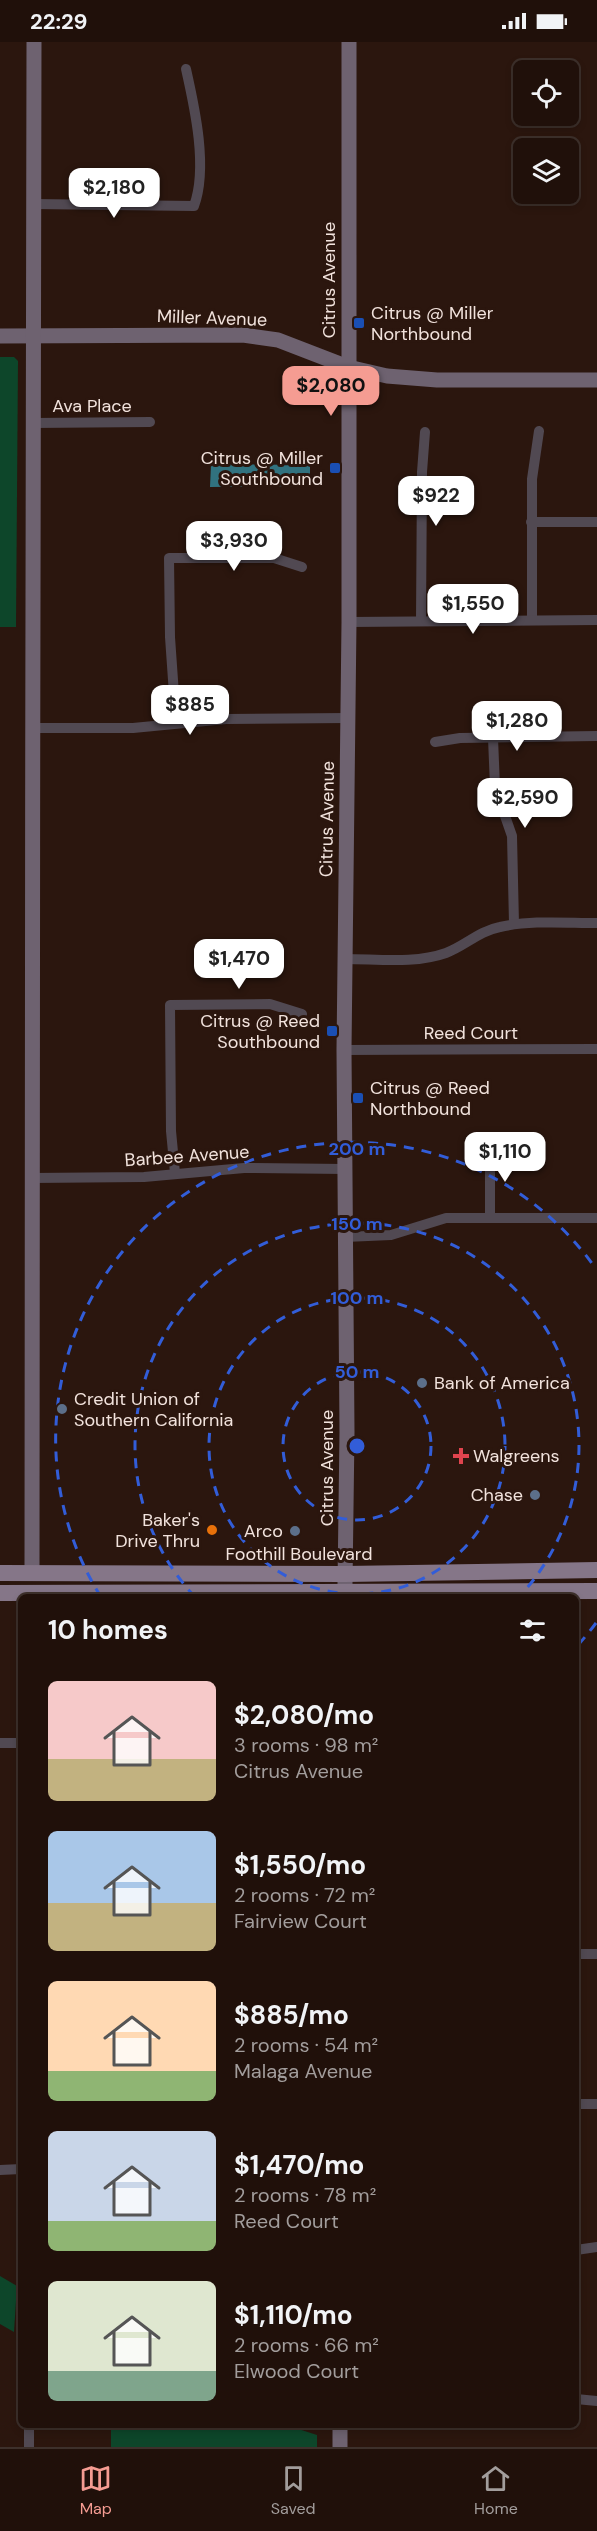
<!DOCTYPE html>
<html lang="en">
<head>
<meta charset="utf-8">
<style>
	body { margin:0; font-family:"DM Sans",sans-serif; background:#281913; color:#f1f3f6; height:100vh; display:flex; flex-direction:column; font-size:22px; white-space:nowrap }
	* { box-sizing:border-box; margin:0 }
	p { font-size:20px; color:#a29d9c }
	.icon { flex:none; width:33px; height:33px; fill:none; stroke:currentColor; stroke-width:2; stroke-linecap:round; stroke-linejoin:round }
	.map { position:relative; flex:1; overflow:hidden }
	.panel { position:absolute; left:18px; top:1552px; width:561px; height:834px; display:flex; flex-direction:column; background:#20100a; border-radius:9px; box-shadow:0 3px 9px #0003,0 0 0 2px #3d302b }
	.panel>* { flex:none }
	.fabs { position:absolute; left:513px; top:18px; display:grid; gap:12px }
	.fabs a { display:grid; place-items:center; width:66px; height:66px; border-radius:9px; background:#20100a; box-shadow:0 3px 9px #0003,0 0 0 2px #3d302b; font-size:30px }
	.price { position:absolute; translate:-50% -51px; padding:0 14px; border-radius:12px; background:#fff; color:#222; font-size:20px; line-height:39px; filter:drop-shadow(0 2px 3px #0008) }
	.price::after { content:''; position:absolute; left:50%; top:36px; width:18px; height:14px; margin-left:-9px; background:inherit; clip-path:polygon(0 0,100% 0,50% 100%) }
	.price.selected { background:#f59c92; color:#111 }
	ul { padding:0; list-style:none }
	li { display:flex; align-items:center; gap:18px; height:150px; padding:0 30px }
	li span { display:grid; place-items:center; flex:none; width:168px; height:120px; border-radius:9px; color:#555 }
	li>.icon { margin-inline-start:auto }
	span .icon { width:72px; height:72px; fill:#fffc; stroke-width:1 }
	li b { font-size:26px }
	h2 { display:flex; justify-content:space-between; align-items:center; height:72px; padding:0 30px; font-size:26px }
	.status { display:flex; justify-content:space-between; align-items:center; height:42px; padding:0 30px; background:#20100a; direction:ltr }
	.status svg { height:16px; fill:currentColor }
	.tabs { display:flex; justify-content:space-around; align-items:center; height:84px; border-top:2px solid #3d302b; background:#20100a; font-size:16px; color:#a29d9c }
	.tabs a { display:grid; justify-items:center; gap:3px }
	.tabs .selected { color:#f59c92 }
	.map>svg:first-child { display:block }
	.green { fill:#0d462a }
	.water { fill:#31727f }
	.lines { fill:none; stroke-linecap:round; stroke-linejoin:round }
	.street { stroke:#514952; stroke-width:10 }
	.secondary { stroke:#6e6270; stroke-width:15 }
	.primary { stroke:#857688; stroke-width:16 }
	.ring { fill:none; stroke:#325dd8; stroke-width:3; stroke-dasharray:10 8 }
	.transit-dot { fill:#1a4fb4; stroke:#2b160e; stroke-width:2 }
	.service-dot { fill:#5c6f8a; stroke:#2b160e; stroke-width:2 }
	.health-dot { fill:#e0444e; stroke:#2b160e; stroke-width:2 }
	.food-dot { fill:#e8710a; stroke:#2b160e; stroke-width:2 }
	.labels { text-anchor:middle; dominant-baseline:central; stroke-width:6; stroke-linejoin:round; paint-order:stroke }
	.street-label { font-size:18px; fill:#f2e3dd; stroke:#2b160e }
	.poi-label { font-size:18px; fill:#f2e3dd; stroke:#2b160e; text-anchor:start }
	.centre { fill:#325dd8; stroke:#2b160e; stroke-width:3 }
	.ring-label { font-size:18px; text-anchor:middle; font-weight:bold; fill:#325dd8; stroke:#2b160e; stroke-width:6; stroke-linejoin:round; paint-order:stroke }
</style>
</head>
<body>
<div class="status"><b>22:29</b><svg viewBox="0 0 49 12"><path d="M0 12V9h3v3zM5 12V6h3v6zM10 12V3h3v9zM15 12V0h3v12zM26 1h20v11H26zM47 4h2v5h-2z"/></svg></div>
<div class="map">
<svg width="597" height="2405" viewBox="0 0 597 2405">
	<rect width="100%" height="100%" fill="#2b160e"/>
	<g class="green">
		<path d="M0,315H14L18,319L16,585H0Z"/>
		<path d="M0,2234L17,2244L14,2290L0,2282Z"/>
		<path d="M111,2384H289L317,2393V2405H111Z"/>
	</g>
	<path class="water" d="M211,422L310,423V444L210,445Z"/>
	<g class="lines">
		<g class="street">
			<path d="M34,162L194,164C208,126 195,67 186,27"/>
			<path d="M33,381L150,380"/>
			<path d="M531,480H597"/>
			<path d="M532,578V437L539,389"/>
			<path d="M421,579L422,430L425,390"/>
			<path d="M349,580L597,578"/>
			<path d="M176,681L170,595L169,516H274L302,525"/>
			<path d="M31,686H133L226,677L348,676"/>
			<path d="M493,696L495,745L512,794L514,882"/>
			<path d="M435,700L460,696L597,694"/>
			<path d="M345,917C378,917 415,922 446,911C465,904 479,889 500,885C531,878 565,881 597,881"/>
			<path d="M344,1008L597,1007"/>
			<path d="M490,1107V1176"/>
			<path d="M175,1131L171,1089L170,963L270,962L302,972"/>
			<path d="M32,1136L144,1135L244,1126L345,1127"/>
			<path d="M345,1195L391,1193L446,1176H597"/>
			<path d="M0,1701H21"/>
			<path d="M576,1912H597"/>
			<path d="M576,2062H597"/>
			<path d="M0,2128L21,2127"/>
			<path d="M576,2208L597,2205"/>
			<path d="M576,2357L597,2359"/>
			<path d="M29,2405V2384"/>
		</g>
		<g class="secondary">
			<path d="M0,294L243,293L278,298L348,325L387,334L437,338H597"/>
			<path d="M32,1531C32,1021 33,510 34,0"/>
			<path d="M345,1542L347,1390L344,1008L349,580V0"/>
			<path d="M340,2384V2405"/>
		</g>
		<g class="primary">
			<path d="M0,1531L345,1532L597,1528"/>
			<path d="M0,1551L597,1549"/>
		</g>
	</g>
	<g class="ring">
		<circle cx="357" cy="1404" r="74"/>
		<circle cx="357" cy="1404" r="148"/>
		<path d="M195 1555A222 222 0 1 1 519 1555"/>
		<path d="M596 1581A297 297 0 0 1 578 1603M101 1555A297 297 0 0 1 596 1227"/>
	</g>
	<g class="transit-dot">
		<rect x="353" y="275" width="12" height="12" rx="3"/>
		<rect x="329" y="420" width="12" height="12" rx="3"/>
		<rect x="326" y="983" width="12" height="12" rx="3"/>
		<rect x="352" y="1050" width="12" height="12" rx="3"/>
	</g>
	<g class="service-dot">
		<circle cx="422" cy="1341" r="6"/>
		<circle cx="62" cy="1367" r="6"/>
		<circle cx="535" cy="1453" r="6"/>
		<circle cx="295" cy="1489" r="6"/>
	</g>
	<path class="health-dot" d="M458 1405h6v6h6v6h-6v6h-6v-6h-6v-6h6z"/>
	<circle class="food-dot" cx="212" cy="1488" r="6"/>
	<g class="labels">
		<g class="street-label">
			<text transform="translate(329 238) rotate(-90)">Citrus Avenue</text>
			<text transform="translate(212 276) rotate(2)">Miller Avenue</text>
			<text x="92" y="364">Ava Place</text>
			<text transform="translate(327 777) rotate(-89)">Citrus Avenue</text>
			<text x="471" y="991">Reed Court</text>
			<text transform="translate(187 1114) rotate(-4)">Barbee Avenue</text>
			<text transform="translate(327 1426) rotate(-90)">Citrus Avenue</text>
			<text x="299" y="1512">Foothill Boulevard</text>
		</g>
		<g class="poi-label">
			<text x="371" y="271">Citrus @ Miller<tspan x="371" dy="21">Northbound</tspan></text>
			<text x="323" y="416" text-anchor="end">Citrus @ Miller<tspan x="323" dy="21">Southbound</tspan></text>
			<text x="320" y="979" text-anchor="end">Citrus @ Reed<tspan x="320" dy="21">Southbound</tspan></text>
			<text x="370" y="1046">Citrus @ Reed<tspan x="370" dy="21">Northbound</tspan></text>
			<text x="434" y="1341">Bank of America</text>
			<text x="74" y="1357">Credit Union of<tspan x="74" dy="21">Southern California</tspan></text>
			<text x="473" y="1414">Walgreens</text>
			<text x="523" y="1453" text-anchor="end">Chase</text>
			<text x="200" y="1478" text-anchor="end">Baker's<tspan x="200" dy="21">Drive Thru</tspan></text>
			<text x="283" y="1489" text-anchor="end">Arco</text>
		</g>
	</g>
	<circle cx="357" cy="1404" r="9" class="centre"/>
	<g class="ring-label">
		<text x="357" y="1113">200 m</text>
		<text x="357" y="1188">150 m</text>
		<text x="357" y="1262">100 m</text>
		<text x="357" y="1336">50 m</text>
	</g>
</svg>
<div class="fabs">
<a><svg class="icon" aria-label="locate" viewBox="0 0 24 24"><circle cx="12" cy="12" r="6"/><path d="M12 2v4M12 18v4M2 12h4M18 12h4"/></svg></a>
<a><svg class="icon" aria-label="layers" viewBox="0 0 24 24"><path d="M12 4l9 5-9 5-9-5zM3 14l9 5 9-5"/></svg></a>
</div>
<b class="price" style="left:114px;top:177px">$2,180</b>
<b class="price selected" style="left:331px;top:375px">$2,080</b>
<b class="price" style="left:436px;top:485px">$922</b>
<b class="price" style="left:234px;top:530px">$3,930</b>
<b class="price" style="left:473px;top:593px">$1,550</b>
<b class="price" style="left:190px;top:694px">$885</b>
<b class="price" style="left:517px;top:710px">$1,280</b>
<b class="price" style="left:525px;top:787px">$2,590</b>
<b class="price" style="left:239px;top:948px">$1,470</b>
<b class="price" style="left:505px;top:1141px">$1,110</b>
<section class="panel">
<h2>10 homes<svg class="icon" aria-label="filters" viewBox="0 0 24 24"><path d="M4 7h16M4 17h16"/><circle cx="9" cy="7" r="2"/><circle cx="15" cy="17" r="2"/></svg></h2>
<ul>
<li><span style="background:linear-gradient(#f6c9c9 65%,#c2b280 0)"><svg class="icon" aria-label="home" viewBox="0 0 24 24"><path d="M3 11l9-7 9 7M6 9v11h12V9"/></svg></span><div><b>$2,080/mo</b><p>3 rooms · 98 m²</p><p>Citrus Avenue</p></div></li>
<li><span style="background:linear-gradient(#a9c7e8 60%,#c2b280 0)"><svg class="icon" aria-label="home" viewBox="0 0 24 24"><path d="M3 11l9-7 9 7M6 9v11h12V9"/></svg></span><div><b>$1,550/mo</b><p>2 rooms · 72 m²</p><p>Fairview Court</p></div></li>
<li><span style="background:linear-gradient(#ffd9b3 75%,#8fb573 0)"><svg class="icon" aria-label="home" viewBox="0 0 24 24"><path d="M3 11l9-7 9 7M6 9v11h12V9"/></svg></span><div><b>$885/mo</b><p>2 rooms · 54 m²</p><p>Malaga Avenue</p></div></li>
<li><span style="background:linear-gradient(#c9d6e8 75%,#8fb573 0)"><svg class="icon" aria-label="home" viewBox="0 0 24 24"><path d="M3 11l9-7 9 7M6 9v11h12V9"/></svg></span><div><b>$1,470/mo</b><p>2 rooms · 78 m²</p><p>Reed Court</p></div></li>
<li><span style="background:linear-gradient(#dfe7d0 75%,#7fa58c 0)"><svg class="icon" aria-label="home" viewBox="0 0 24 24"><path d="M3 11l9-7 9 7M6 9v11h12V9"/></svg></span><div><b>$1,110/mo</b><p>2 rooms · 66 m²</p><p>Elwood Court</p></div></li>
</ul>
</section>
</div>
<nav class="tabs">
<a class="selected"><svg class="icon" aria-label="map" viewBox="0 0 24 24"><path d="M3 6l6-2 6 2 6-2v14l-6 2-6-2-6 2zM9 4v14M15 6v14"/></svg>Map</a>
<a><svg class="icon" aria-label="saved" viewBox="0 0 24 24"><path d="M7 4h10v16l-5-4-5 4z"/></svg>Saved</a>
<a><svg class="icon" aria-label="home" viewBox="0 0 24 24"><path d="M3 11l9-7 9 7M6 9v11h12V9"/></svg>Home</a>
</nav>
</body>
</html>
